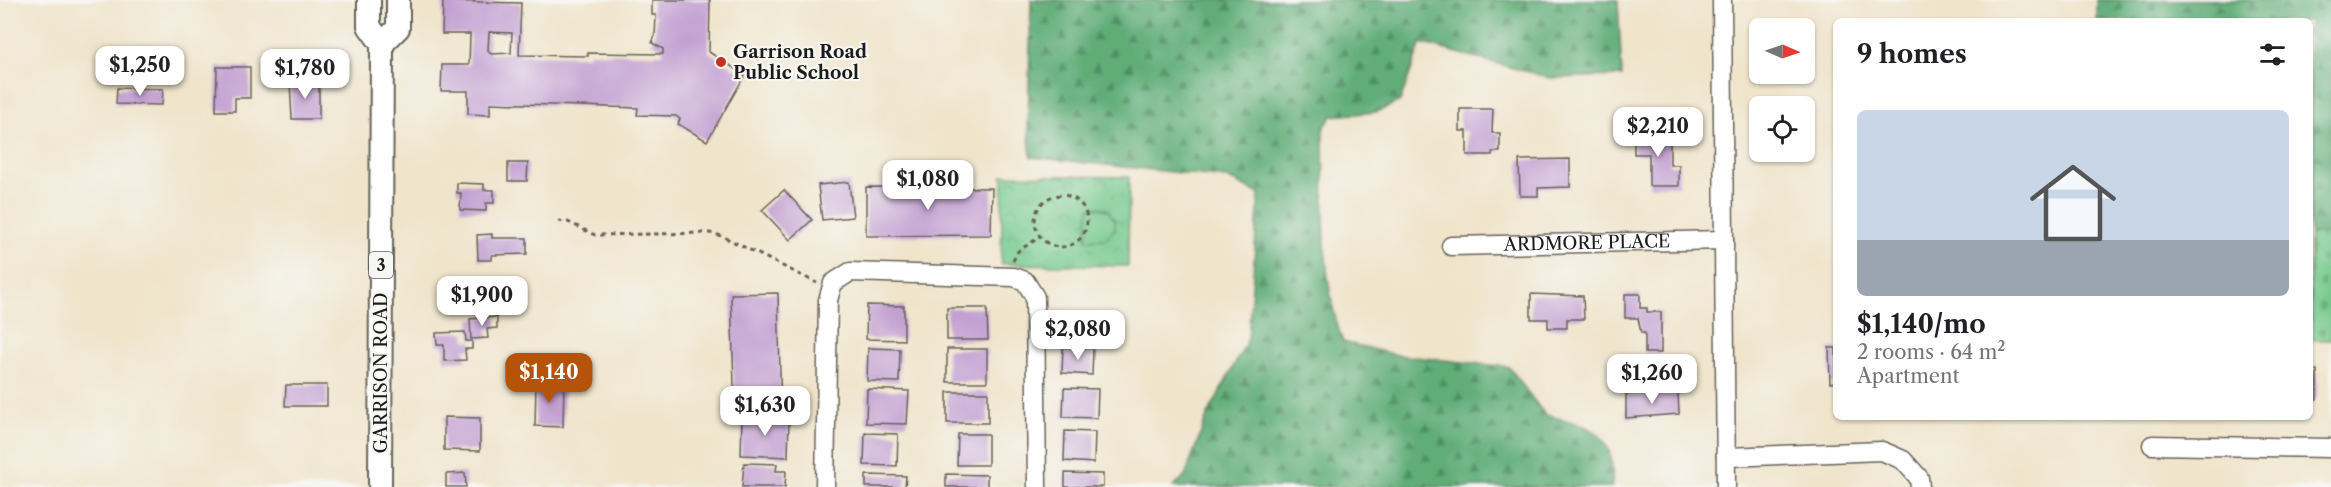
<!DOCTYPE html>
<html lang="en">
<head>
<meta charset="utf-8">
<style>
	body { margin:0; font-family:"Libre Caslon Text",serif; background:#f6f6f6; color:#202124; height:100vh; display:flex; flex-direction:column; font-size:22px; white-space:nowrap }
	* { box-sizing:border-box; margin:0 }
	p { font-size:20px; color:#757577 }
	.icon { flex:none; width:33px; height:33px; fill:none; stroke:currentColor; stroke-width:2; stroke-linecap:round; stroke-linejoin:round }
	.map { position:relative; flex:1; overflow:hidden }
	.side { position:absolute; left:1833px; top:18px; width:480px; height:402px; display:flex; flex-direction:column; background:#fff; border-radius:9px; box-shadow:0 2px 4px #0004 }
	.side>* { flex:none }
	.needle { width:39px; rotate:92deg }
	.fabs { position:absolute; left:1749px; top:18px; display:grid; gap:12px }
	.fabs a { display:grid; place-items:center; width:66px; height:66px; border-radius:9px; background:#fff; box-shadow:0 2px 4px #0004; font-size:30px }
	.price { position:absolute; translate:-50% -51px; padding:0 14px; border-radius:12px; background:#fff; color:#222; font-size:20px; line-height:39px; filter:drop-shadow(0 2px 3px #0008) }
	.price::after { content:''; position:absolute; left:50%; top:36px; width:18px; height:14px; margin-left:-9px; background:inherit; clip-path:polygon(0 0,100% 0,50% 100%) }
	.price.active { background:#b45309; color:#fff }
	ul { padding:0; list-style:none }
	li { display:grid; align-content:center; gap:12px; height:318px; padding:0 24px }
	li+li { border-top:2px solid #e0e0e0 }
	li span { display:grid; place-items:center; height:186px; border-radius:9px; color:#555 }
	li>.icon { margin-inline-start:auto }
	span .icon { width:108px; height:108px; fill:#fffc; stroke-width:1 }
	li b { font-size:26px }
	h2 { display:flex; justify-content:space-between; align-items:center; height:72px; padding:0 24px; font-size:26px }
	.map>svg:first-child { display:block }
	.forest { fill:url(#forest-firs); stroke:#3e644a; stroke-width:1.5 }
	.cemetery { fill:url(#cemetery-stones); stroke:#487254; stroke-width:1.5 }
	.park { fill:url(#park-crowns); stroke:#487254; stroke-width:1.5 }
	.pitch { fill:#75c98c; stroke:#487254; stroke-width:1.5 }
	.building { fill:#c3a0d2; fill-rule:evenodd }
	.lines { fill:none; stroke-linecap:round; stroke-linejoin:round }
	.minor-casing { stroke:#666259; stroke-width:21 }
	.major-casing { stroke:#666259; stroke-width:26 }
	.path { stroke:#666259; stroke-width:3; stroke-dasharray:4.5 4.5; stroke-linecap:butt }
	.minor { stroke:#fff; stroke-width:18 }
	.major { stroke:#fff; stroke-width:22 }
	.poi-dot { fill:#c8321e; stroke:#f6f6f2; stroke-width:2 }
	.labels { text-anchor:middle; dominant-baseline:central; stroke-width:4.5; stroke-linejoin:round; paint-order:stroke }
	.shield { fill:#f6f6f2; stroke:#5d5d5c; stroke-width:1.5 }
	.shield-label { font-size:16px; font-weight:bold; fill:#1c1c1c }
	.poi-label { font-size:18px; font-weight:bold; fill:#1c1c1c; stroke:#f6f6f2; text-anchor:start }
	.street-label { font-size:18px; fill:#1c1c1c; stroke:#f6f6f2 }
</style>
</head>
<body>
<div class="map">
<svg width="2331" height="487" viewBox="0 0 2331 487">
	<defs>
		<pattern id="forest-firs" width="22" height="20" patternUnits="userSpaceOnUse" patternTransform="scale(1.5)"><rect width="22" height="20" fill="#60ad78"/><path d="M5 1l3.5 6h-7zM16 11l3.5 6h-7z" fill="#4e8c62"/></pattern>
		<pattern id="cemetery-stones" width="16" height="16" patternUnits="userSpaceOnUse" patternTransform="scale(1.5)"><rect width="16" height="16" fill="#75c98c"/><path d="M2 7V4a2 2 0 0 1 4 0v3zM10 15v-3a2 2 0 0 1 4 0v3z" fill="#65ac78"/></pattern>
		<pattern id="park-crowns" width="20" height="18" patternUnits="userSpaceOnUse" patternTransform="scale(1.5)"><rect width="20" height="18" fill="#75c98c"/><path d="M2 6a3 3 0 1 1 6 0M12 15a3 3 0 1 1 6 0" fill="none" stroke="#65ac78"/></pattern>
	</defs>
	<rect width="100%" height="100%" fill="#f6f6f2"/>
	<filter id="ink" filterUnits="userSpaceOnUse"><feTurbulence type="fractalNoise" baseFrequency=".0167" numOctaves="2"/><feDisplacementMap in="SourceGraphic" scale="12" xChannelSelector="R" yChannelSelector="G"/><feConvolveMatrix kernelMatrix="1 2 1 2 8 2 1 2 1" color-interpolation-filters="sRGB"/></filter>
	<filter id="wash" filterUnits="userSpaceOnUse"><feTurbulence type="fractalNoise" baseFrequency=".008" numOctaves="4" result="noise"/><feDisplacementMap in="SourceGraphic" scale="24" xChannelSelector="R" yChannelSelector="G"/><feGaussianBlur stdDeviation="1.35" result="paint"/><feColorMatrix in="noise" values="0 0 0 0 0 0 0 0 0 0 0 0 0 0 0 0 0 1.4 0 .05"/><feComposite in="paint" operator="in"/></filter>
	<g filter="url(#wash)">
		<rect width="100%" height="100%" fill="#f0e4cb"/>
		<g class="forest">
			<path d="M1031,0H1618L1622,76L1550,78L1421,43L1400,101L1377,112L1332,116L1323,129C1325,197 1319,278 1343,342L1397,355L1509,367L1545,415C1592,426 1616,431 1612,487H1173L1185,476L1207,416L1248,339L1259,194L1227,178L1031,157L1028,124Z"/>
			<path d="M2097,0H2331V299L2310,280V21H2097Z"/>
		</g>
		<rect class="cemetery" x="2310" y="234" width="21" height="106"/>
		<path class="park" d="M1003,175L1129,177L1128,266L1001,264Z"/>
		<path class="pitch" d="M1095,207L1108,210L1115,221V229L1105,239L1086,240L1089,209Z"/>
		<g id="blocks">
			<g class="building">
				<path d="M652,0H710L709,52L745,75L707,141L678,124L680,119L676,116L637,115L638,108L490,103V115L468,114V91H441L442,65H469L470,34H442L443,1L521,3L519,55L588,56V53L663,54V49L652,43L655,36L656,15H652ZM489,32L512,33L511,53L491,54L488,51Z"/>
				<path d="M217,67H250V98H235V111H216Z"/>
				<path d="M290,82H319V119H292Z"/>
				<path d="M117,88L163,89L162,105L116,104Z"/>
				<path d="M1460,109H1493L1492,133H1500V152H1492V155H1467V131H1460Z"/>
				<path d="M1634,132H1670V165H1679V186H1649V154H1634Z"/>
				<path d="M1570,159V187L1538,188V196H1520L1519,160Z"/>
				<path d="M508,163H528L527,181H508Z"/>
				<path d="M849,182L853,217L822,220L818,185Z"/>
				<path d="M457,183L484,184V190H494V203H486V211L460,210L461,193H457Z"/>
				<path d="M866,187L992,188L991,235L866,236Z"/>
				<path d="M784,190L812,220L790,240L762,210Z"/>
				<path d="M492,234V238H527V254L492,255V260H478L477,235Z"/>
				<rect x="480" y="287" width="33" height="14"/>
				<path d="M778,293L781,414L735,416L731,294Z"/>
				<path d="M1531,294L1583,296L1584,319H1567V328H1548V319H1531Z"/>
				<path d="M1625,294H1640V308H1647V312H1661V353H1645V333H1641L1638,318H1625Z"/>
				<path d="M867,305L904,306V340L866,339Z"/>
				<path d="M947,308H987L988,340H947Z"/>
				<path d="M497,317V328L487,329L488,338L471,339L470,319Z"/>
				<path d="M465,332L466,341H472V349H465L466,360L444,361V345H437L436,333Z"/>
				<path d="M1063,347L1093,348L1092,375L1062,373Z"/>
				<path d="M868,348L900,349L899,382L867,381Z"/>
				<path d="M1829,348H1836V382L1830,383Z"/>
				<rect x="947" y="349" width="40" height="33"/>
				<rect x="2310" y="371" width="7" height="28"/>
				<path d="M536,382L564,383L563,427L535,426Z"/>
				<path d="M286,385H327V406H285Z"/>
				<path d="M1064,388L1098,389L1097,418L1063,417Z"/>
				<path d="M867,389L909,391L907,424L866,423Z"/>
				<rect x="947" y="392" width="41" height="31"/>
				<path d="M1678,393L1679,414L1626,418V394Z"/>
				<path d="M444,417L480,418V451L444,450Z"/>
				<path d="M742,418L789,419L788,457L741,455Z"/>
				<path d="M1065,431L1095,432L1094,463L1064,461Z"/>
				<path d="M865,433L898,434L897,466L864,465Z"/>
				<path d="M958,434H988V465H957Z"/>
				<path d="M744,463L777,464L776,471H786L785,487H742Z"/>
				<path d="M465,473L466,487H446V474Z"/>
				<path d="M1065,473L1103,474V487H1065Z"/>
				<path d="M946,474L987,475V487H946Z"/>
				<path d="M866,475L906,476L905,487H866Z"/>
			</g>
		</g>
	</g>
	<g filter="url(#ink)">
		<use href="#blocks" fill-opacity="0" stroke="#666259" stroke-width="1.5"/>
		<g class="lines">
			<defs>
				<g id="minor">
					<path d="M1722,0L1726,487"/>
					<path id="s1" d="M1451,246L1724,240"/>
					<path d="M2152,445L2331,448"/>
					<path d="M1726,457L1882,451L1903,460L1919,478L1920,487"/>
					<path d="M825,487L828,300L833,283L850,272L1014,277L1025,281L1035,297L1037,487"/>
				</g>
				<g id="major">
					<path d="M369,0V26L382,44L380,487"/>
					<path d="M382,44L398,28V0"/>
				</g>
			</defs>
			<use href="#minor" class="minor-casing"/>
			<use href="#major" class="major-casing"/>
			<g class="path">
				<circle cx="1061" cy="221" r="26"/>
				<path d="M558,221L568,222L595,235L710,233L722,236L817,283"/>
				<path d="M1013,261L1018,251L1040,237"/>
			</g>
			<use href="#minor" class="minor"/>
			<use href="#major" class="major"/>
		</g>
	</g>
	<circle class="poi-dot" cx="721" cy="62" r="6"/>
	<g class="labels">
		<rect class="shield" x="369" y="252" width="24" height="26" rx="4.5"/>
		<g class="shield-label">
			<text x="381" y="265">3</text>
		</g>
		<g class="poi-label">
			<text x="733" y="52">Garrison Road<tspan x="733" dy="21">Public School</tspan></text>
		</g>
		<g class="street-label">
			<text stroke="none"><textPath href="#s1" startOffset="136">ARDMORE PLACE</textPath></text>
			<text transform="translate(381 373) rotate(-90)">GARRISON ROAD</text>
		</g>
	</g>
</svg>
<div class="fabs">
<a><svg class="needle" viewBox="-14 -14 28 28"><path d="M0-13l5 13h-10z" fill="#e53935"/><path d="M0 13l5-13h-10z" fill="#757577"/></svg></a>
<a><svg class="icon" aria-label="locate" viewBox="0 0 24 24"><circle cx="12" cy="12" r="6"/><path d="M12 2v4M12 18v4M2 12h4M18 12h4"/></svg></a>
</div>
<b class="price" style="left:140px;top:97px">$1,250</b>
<b class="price" style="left:305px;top:100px">$1,780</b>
<b class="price" style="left:1658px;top:158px">$2,210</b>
<b class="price" style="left:928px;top:211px">$1,080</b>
<b class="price" style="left:482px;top:327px">$1,900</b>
<b class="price" style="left:1078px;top:361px">$2,080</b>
<b class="price active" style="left:549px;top:404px">$1,140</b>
<b class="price" style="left:1652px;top:405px">$1,260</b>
<b class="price" style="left:765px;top:437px">$1,630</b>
<section class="side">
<h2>9 homes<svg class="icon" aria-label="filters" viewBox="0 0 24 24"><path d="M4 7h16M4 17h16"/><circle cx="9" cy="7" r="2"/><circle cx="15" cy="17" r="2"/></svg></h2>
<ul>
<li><span style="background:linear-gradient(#c9d6e8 70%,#9aa5b1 0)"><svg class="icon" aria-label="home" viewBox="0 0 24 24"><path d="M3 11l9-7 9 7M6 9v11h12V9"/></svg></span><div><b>$1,140/mo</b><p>2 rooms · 64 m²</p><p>Apartment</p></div></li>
</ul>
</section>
</div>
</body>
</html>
